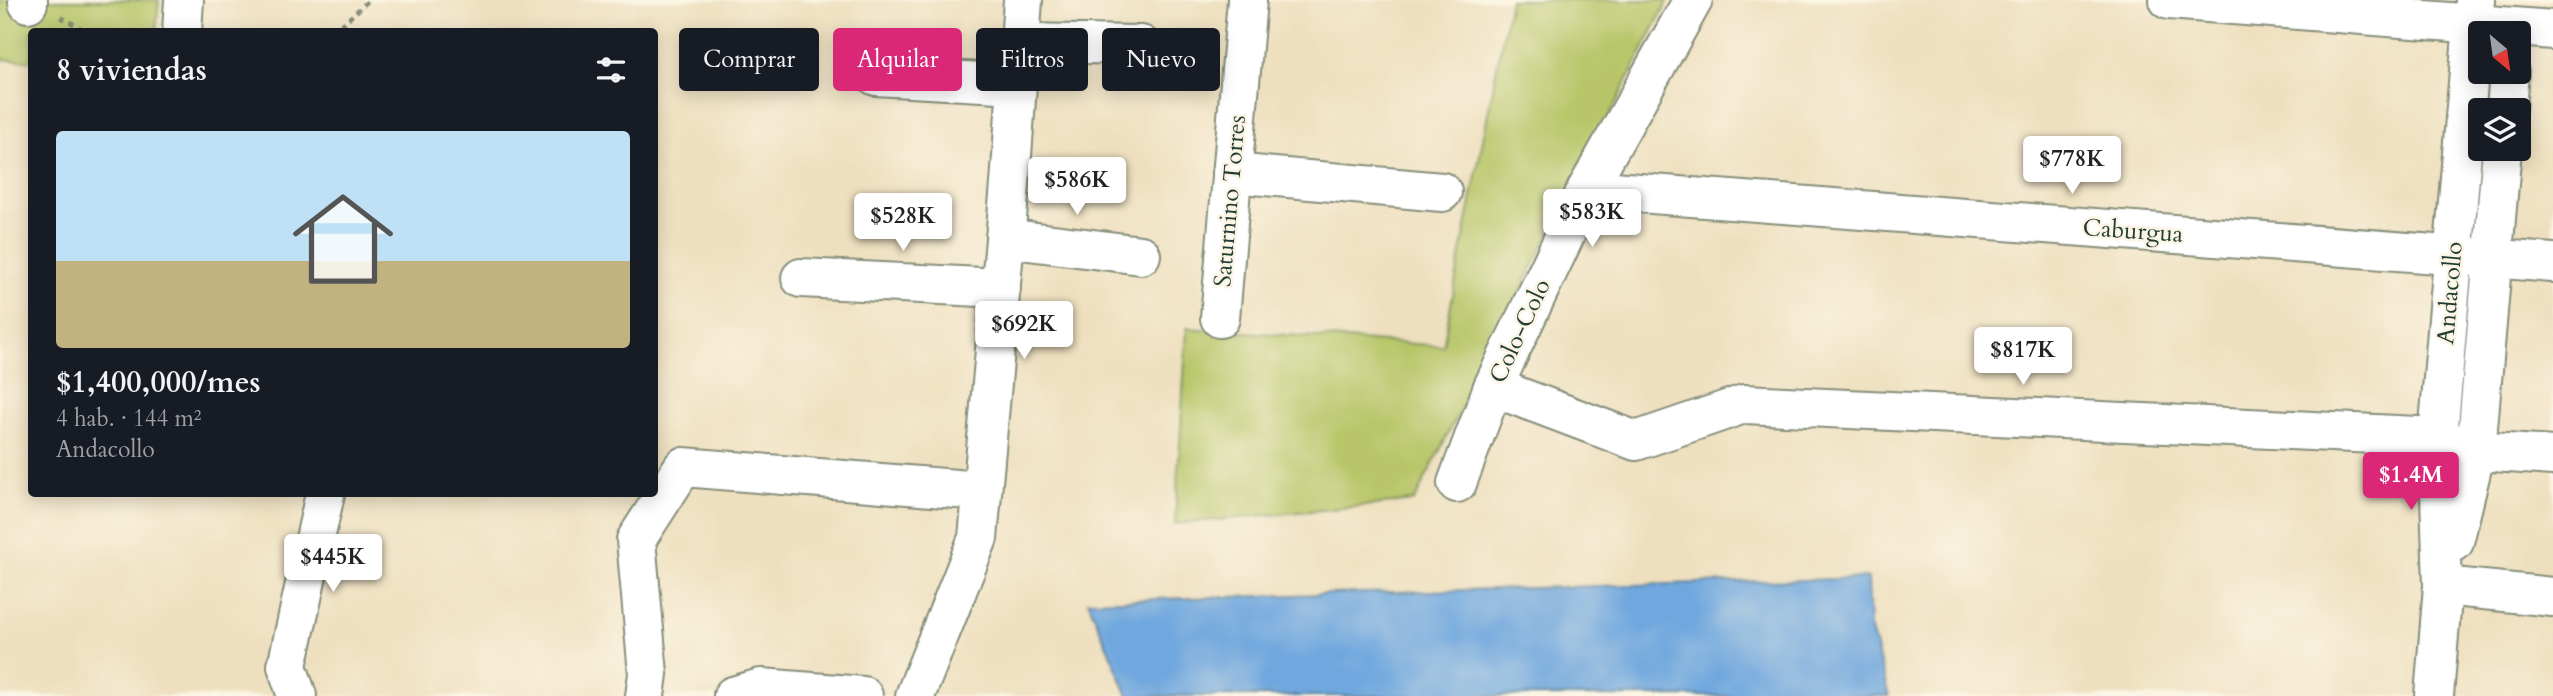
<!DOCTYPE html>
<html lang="es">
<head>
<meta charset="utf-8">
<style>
	body { margin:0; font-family:Cardo,serif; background:#20242c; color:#f1f3f6; height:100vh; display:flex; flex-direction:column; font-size:26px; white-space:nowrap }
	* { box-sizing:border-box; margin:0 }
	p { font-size:23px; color:#9ea1a6 }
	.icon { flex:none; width:38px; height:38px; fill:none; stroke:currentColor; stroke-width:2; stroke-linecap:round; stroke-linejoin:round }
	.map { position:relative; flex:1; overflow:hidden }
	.sheet { position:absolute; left:28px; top:28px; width:630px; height:469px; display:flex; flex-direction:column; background:#171b24; border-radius:7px; box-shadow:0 4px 18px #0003 }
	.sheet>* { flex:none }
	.banner { position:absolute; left:679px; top:28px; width:665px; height:63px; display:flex; gap:14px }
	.needle { width:46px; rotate:151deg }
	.controls { position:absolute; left:2468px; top:21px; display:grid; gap:14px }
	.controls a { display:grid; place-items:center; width:63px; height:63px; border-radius:7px; background:#171b24; box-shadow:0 4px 18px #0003; font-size:35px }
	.price { position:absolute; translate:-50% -60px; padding:0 16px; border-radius:7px; background:#fff; color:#222; font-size:23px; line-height:46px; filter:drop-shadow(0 2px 4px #0008) }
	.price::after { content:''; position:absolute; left:50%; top:42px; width:21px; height:16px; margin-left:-10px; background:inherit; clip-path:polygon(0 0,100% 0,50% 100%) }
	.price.on { background:#db2777; color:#fff }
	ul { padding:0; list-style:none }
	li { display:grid; align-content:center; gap:14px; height:371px; padding:0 28px }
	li+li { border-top:2px solid #363941 }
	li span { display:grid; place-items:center; height:217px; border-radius:7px; color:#555 }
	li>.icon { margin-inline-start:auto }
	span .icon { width:126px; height:126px; fill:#fffc; stroke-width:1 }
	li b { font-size:30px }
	h2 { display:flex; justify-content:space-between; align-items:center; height:84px; padding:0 28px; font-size:30px }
	.chip { padding:0 24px; border-radius:7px; background:#171b24; box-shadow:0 4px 18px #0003; font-size:24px; line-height:63px }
	.chip.on { background:#db2777; color:#fff }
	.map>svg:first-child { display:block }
	.green { fill:#b8c669; stroke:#6c824e; stroke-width:2 }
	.water { fill:#70a7de; stroke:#487289; stroke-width:2 }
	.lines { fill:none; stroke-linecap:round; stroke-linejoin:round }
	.minor-casing { stroke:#868e7a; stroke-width:42 }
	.path { stroke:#868e7a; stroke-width:4.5; stroke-dasharray:5 5; stroke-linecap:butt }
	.minor { stroke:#fff; stroke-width:38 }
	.labels { text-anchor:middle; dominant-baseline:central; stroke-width:5; stroke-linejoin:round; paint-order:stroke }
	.street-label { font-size:24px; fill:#1f3d34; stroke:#fcf5e5 }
</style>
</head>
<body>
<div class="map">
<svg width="2553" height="696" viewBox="0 0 2553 696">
	<rect width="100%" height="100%" fill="#fcf5e5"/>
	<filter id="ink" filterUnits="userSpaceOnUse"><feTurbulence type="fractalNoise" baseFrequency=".0143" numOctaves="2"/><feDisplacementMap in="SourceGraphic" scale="14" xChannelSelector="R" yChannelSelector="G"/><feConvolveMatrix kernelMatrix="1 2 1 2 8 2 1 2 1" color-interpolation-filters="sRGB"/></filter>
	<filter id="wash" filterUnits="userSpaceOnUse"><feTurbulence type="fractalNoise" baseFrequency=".00686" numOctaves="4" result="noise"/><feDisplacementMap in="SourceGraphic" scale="28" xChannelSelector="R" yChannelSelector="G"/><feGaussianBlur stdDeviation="1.57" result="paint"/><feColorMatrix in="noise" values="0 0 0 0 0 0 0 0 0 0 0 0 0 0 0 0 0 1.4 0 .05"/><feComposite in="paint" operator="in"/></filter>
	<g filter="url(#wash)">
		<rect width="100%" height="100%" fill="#eee0bf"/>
		<g class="green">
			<path d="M0,0H159L156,31L32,32L31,61L0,59Z"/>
			<path d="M1510,0H1668L1414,501L1175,524L1187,328L1443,346Z"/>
		</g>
		<path class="water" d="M1868,578L1870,626L1889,696H1128L1088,601Z"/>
	</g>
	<g filter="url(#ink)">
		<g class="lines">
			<defs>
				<g id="minor">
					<path d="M2169,0L2553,30"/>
					<path d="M28,3V0"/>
					<path d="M182,32L184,0"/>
					<path d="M1020,43L1141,45"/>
					<path d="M876,76L1017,84"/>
					<path d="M2506,110L2509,72"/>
					<path d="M1232,173L1442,192"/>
					<path d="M1587,189L2553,263"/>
					<path d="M1005,238L1141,255"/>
					<path d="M801,278L1001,288"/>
					<path d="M1220,318L1247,0"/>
					<path d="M1493,387L1636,441L1744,404L2438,437L2476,451L2553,456"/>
					<path d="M1457,483L1493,387L1587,189L1693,0"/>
					<path d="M2454,542L2476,451L2502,149"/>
					<path d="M2443,586L2553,597"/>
					<path d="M297,696L287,666L325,494"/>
					<path d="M645,696L648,674L636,540L683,467L982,491"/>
					<path d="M733,696L761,688L863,696"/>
					<path d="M915,696L978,538L1010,184L1023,0"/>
					<path d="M2434,696L2443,586L2438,437L2475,0"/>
				</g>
			</defs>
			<use href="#minor" class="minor-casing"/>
			<g class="path">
				<path d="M61,17L88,32"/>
				<path d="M334,32L369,0"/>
			</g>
			<use href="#minor" class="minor"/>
		</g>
	</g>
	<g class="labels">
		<g class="street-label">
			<text transform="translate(1230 201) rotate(-85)">Saturnino Torres</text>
			<text transform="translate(2133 231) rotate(4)">Caburgua</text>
			<text transform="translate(2450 293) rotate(-85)">Andacollo</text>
			<text transform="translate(1520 331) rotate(-65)">Colo-Colo</text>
		</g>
	</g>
</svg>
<div class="controls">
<a><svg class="needle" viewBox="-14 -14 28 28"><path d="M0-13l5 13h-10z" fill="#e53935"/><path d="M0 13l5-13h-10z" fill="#9ea1a6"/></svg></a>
<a><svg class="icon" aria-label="layers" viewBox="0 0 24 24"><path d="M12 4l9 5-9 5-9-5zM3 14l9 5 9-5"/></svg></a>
</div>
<b class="price" style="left:2072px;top:196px">$778K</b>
<b class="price" style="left:1077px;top:217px">$586K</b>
<b class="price" style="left:1592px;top:249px">$583K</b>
<b class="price" style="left:903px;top:253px">$528K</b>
<b class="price" style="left:1024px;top:361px">$692K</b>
<b class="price" style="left:2023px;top:387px">$817K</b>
<b class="price on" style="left:2411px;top:512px">$1.4M</b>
<b class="price" style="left:333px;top:594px">$445K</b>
<div class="banner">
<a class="chip">Comprar</a>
<a class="chip on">Alquilar</a>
<a class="chip">Filtros</a>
<a class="chip">Nuevo</a>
</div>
<section class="sheet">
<h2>8 viviendas<svg class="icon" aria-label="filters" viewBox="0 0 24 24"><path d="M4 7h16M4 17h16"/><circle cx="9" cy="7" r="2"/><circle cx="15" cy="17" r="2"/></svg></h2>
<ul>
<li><span style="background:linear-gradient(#bfe0f5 60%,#c2b280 0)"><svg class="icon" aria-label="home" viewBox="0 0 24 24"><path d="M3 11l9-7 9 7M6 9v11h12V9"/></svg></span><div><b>$1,400,000/mes</b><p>4 hab. · 144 m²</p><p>Andacollo</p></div></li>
</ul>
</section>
</div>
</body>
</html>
